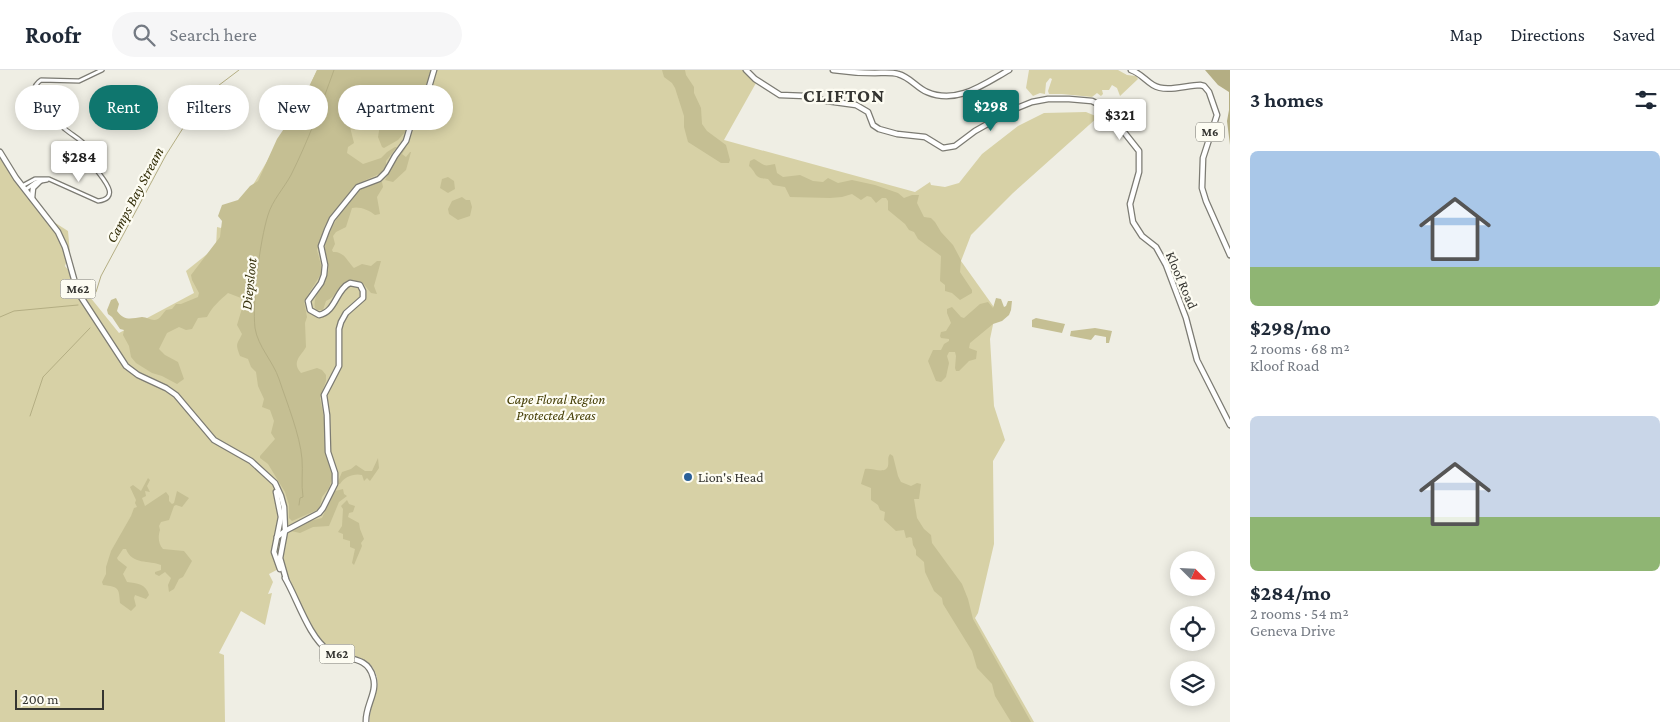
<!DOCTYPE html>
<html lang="en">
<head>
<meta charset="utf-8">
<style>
	body { margin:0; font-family:"Crimson Pro",serif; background:#f6f6f7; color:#1f2937; height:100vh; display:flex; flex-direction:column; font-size:19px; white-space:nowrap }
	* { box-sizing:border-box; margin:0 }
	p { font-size:16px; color:#747a83 }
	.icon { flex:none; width:28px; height:28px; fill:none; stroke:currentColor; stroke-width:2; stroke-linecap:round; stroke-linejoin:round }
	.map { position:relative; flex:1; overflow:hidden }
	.sheet { display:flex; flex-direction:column; background:#fff; width:450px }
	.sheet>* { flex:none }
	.guide { position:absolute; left:15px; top:15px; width:475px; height:45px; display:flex; gap:10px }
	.needle { width:32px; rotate:114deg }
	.buttons { position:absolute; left:1170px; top:481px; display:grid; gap:10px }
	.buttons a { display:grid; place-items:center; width:45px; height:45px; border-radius:50%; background:#fff; box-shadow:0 2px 12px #0003; font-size:25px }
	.scale { position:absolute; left:15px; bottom:12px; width:89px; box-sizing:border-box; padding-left:5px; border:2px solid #353531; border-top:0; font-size:14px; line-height:18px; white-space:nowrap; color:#353531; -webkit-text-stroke:4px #fdfcf2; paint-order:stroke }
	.price { position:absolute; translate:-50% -42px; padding:0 11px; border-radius:5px; background:#fff; color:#222; font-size:16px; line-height:32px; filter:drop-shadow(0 1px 2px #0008) }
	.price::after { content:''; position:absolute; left:50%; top:30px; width:15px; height:11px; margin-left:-8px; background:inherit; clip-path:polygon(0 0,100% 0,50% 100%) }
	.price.on { background:#0f766e; color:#fff }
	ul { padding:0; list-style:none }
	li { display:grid; align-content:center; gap:10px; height:265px; padding:0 20px }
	li span { display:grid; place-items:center; height:155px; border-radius:8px; color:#555 }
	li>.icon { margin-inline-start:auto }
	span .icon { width:90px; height:90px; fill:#fffc; stroke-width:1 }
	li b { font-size:21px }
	h2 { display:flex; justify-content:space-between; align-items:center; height:60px; padding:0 20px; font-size:21px }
	.tag { padding:0 18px; border-radius:22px; background:#fff; box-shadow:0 2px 12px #0003; font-size:18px; line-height:45px }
	.tag.on { background:#0f766e; color:#fff }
	header { display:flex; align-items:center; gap:30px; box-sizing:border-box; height:70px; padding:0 25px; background:#fff; border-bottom:1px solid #e0e1e3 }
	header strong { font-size:24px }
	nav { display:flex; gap:28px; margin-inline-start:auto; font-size:18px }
	.search { width:350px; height:45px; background:#f6f6f7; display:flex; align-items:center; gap:12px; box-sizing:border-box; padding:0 18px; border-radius:28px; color:#747a83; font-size:19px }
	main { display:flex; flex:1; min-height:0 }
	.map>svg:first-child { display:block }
	.green { fill:#d7d1a6 }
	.forest { fill:#c5bf93 }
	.water { fill:#b4ae83 }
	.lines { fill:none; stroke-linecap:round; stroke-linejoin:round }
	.stream { stroke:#b4ae83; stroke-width:1 }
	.minor-casing { stroke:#7c7b73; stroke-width:5.5 }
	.major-casing { stroke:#7c7b73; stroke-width:7 }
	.minor { stroke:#fff; stroke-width:3 }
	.major { stroke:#fff; stroke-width:4.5 }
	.poi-dot { fill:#295f98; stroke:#fdfcf2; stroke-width:2 }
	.labels { text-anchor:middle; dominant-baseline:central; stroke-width:4.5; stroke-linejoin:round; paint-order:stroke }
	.shield { fill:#fdfcf2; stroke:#71716b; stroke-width:1 }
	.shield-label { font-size:12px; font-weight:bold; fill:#353531 }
	.street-label { font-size:14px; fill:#353531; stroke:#fdfcf2 }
	.park-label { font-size:14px; font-style:italic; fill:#433c03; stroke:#fdfcf2 }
	.poi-label { font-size:14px; fill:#353531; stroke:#fdfcf2; text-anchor:start }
	.water-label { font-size:15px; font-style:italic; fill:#36310c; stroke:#fdfcf2 }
	.district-label { font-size:19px; font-weight:bold; letter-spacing:1px; fill:#353531; stroke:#fdfcf2 }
</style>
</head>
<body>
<header>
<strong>Roofr</strong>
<div class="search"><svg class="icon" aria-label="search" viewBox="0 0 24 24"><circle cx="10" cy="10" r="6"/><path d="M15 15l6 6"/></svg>Search here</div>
<nav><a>Map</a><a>Directions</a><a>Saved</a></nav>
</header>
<main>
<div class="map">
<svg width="1230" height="652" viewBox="0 0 1230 652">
	<rect width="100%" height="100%" fill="#efeee4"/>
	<g class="green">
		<path d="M317,0H743L756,13L724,70L915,122L930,112L931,115L945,117L959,113L982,84L1018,56L1044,43L1086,42L1098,47L1013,123L971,165L961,191L996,240L990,269L994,336L1005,370L993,391L994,474L978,543L975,548L1034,652H370C368,635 382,621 376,604C368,581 344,589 328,577C313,565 292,515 284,496L269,504L273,512L268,524L272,523L265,555L241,541L219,583L224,585L225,652H0V89L16,103L33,133L46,147L68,161L70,183L65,196L119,263L194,223L186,201L216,177L217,157L221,158L241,135L304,29Z"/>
		<path d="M1029,0H1118L1127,5L1136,6L1138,9L1120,26L1117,18L1112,15L1109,20H1102L1103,24L1101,26L1097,23L1092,27L1062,24H1049L1048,21L1052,9L1050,8L1046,13L1045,24L1040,23L1033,26L1026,18Z"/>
	</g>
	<g class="forest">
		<path d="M317,0H431L428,11L413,41L405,62L398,70L384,78L382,77L378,67L379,61L378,42L352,52L350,57L354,73L348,77L347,83L363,94L381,88L387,82L395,77H397L386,91V96L381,103L357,114L347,125L325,155L317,180L321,195V204L304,231L307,247L305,253L306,277C301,286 291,292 301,303L317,298L322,300L326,305V311L320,328L324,348L326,385L333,405L329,418L322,427L320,436L317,440L292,451L289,448V435L285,422L268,394L260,388V386L275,369L271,363L274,351L270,340L262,337L264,329L258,316L256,302L251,297L248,289L240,286C235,273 237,275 242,264L237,255L243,235L241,228L228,223C220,230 212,237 207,247L198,248L192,259L186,260L179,257L167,263L159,279L165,285L178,292L184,309L177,314L162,306L152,303L136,293L131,287L129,276L123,265L124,260L120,259L112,247L108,244L107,240L111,230L116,228L119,234L117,241C125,252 132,248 142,247C148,247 152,252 158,249C161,247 163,243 166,240L172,239L176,234H181L198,227L199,223L192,210L191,205L220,167L222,151L218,146L222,135L238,130L250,116L258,111L277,69L300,35Z"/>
		<path d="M662,0H685L686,5L694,17V23L701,38L702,54L707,61L726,75L730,90L729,93H721L688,72L684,57V46L675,18L672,13L664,7Z"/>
		<path d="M407,76L402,84L406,87L410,82H411L406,100L393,112L385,110L398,85Z"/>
		<path d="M754,89C765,95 762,97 775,94L777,103L783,107L800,105L813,111L823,112L828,108L838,113L852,110L875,115L898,123L904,128L912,125H919L917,133L924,147L931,148L935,152L941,162L953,175L961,190L960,202L972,220V223L960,230L952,223L945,221V215L940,211L941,186L918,169L914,162L909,160L905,154L888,140V131L886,128H882L876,133L871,127L867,126L861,130L852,124L842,127L830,128L790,127L785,117L773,115L768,109C753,108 758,104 749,96L750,91Z"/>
		<path d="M448,107L454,111L455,119L448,123L440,118L442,109Z"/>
		<path d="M382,112L383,117L377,127L380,144L375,145C369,140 359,136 352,138L346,157L336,162L333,166L335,174L332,180L333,182C344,181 347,191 354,198L362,194L371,196L377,191H381L374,216L377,224L371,223L362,212L348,210C339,216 336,227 326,231L323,240H317L315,238C312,224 325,215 328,202C330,194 325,187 325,179C325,163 348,130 360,119C366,114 374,113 382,112Z"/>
		<path d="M462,127L466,130H470L472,137L470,146L458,150L449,144L448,139L452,131Z"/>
		<path d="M996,228L1001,229L1004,237L1006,236L1008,231H1012L1011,240L1009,245L1002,251L993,254L970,273L969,278L977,281L976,289L969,291L959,301H956L955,298L956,286L955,282H949L947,286L949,293L946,307L941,312L936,311L928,291L933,280H941L944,274L949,271V269L941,268L940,266L941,262L946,261L951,253L947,243V239L952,237L961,247L964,248L980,234L988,232L993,238Z"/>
		<path d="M1036,248L1065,254L1062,263L1032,257V250Z"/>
		<path d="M1095,258L1112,261L1109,273H1106V267L1095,265L1091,270L1070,266L1071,261Z"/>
		<path d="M890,384L893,386L898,406L901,412L911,416L917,413L921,414L919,429H914L917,448L924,459L931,465L932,473L962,514L968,529L973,549L1031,652H1011L995,626L992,614L977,598L972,581L943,534L942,528L934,521L925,502L924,492L916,485V480L913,475L912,468L910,467L906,468L904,460L896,461L884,450L885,442L880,440L878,435L871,430V418L861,414L865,399C871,397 885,405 888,396C889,390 887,388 890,384Z"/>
		<path d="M378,388L379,398L370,411L367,408L364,411L362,405C354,403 344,407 340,414H337L342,402L351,399L356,395L365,401H372Z"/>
		<path d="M148,408L150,410L147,416L150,422L145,421L146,426L142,428L145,436L166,422L169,426V431L172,434L174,433L177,421L189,428L182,437L176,435L174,436L169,450L161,452L159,456L160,460C158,466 158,474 163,479L184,481L192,491L183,507L179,509L174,519L169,522L168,515L171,508L165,502L159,506L155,504V502L161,500V495C149,490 132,495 126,479H123L117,488L118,490L127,497L123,504L127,512C137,513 146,514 149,525L146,529L135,525L134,528L136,536L131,541L120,533C119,518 119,517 103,515L102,512L106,504V497L111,481L131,446L134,438L137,437L135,433L136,430L130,417L133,415L141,421Z"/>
		<path d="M343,419L344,424L347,426L339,432L329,456L313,457L300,463L291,461L310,451L322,448L333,424L335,421Z"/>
		<path d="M347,430L349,434L355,436L353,442L349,443L348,447L359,453L360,459L364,469L361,473L362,476L354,495L352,493L355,479L350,477V471L343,469V464L338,462L342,456L343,439L341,436Z"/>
	</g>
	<path class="water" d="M1205,0H1230V75L1227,51L1229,40V22L1218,15Z"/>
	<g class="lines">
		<g class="stream">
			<path d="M96,222L101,206L166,85L202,28L239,0"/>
			<path d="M0,247L14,241L78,235"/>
			<path d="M30,346L43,307L90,258"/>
			<path d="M299,435L300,428L303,427C301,414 303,402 302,389C300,365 287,333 279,309C273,291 258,277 255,258C252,232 260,170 268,145C272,131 284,118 291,105C308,71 321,36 334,0"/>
		</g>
		<defs>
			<g id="minor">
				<path d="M22,116L35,109H49L98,131C122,128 102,108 96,99C92,92 91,83 87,77C82,70 72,65 65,59C54,50 45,38 36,27C33,20 35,14 41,10L79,11L102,0"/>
				<path d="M25,120L36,112L47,110"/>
			</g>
			<g id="major">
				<path d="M746,0L755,9L780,25L806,26L827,31L856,35L868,42L873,55L879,59L897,64L925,67L943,78L955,76L975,61L991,52L1012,40L1032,32L1048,29H1069L1092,31L1104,37L1139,81V102L1130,134L1133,152L1142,166L1156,177L1166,195L1186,248L1197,290L1230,355"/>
				<path d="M833,0C847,2 861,3 875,3C883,3 891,2 898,4C910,7 917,18 927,22C957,35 984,14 1009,0"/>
				<path d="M1131,0C1140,3 1145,10 1153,15C1166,23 1186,15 1200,15L1204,16L1209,22L1217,45L1203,88L1202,118L1206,131L1230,185"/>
				<path d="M0,82L16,108L58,162L65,177L74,209L81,227L126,296L138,305L166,318L176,325L214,370L251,391L275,413L281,426L284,437L285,461L280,488L286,509"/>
				<path d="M32,128L33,118L40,111"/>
				<path d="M276,422L281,447L274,482L280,499"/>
				<path d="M277,467L285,461L319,443L323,438L335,414V403L328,382L327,345L324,325L339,296V259L341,252L346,243L363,228V221L360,215L350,213C336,219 336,242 319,245L310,240L308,231L321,213L324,205L325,195L321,176L327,160L332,149L358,117L379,109L386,102L395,86L406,71L414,44L429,17L434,0"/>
				<path d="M285,508C297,528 309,568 329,581C344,591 367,584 373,607C378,622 365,636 366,652"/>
			</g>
		</defs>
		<use href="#minor" class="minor-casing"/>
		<use href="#major" class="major-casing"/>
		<use href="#minor" class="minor"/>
		<use href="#major" class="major"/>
	</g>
	<circle class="poi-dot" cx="688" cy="407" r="5"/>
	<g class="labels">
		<g class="shield">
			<rect x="1196" y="52.5" width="28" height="19" rx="4"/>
			<rect x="60.5" y="209.5" width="35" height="19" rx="4"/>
			<rect x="319.5" y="574.5" width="35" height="19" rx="4"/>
		</g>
		<g class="shield-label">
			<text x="1210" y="62">M6</text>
			<text x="78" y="219">M62</text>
			<text x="337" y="584">M62</text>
		</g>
		<g class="street-label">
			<text transform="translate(1182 210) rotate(67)">Kloof Road</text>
		</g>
		<g class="park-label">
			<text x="556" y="329">Cape Floral Region<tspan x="556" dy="16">Protected Areas</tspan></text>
		</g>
		<g class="poi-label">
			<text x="698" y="407">Lion's Head</text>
		</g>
		<g class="water-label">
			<text transform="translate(135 125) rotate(-62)">Camps Bay Stream</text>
			<text transform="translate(249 214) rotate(-84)">Diepsloot</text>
		</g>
		<g class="district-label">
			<text x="844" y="25">CLIFTON</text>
		</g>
	</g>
</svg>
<div class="buttons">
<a><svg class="needle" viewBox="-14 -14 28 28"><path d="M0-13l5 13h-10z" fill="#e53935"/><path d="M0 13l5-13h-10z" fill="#747a83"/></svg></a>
<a><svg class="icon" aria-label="locate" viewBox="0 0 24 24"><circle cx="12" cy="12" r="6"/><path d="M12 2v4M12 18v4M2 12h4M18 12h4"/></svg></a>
<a><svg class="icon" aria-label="layers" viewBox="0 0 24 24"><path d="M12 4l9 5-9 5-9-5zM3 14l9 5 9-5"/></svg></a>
</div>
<div class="scale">200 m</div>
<b class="price on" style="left:991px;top:62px">$298</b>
<b class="price" style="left:1120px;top:71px">$321</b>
<b class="price" style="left:79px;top:113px">$284</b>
<div class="guide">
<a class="tag">Buy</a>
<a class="tag on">Rent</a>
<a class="tag">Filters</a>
<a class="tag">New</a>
<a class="tag">Apartment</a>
</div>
</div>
<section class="sheet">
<h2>3 homes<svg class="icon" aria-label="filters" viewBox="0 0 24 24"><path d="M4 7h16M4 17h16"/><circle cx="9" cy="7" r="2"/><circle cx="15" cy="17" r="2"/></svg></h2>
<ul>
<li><span style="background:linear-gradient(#a9c7e8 75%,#8fb573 0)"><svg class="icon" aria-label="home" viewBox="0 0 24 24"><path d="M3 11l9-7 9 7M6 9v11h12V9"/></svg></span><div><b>$298/mo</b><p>2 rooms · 68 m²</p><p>Kloof Road</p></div></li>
<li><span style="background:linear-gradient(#c9d6e8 65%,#8fb573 0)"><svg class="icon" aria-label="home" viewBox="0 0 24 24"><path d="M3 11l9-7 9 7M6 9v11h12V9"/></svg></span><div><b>$284/mo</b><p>2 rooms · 54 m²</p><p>Geneva Drive</p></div></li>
</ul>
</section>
</main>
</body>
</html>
